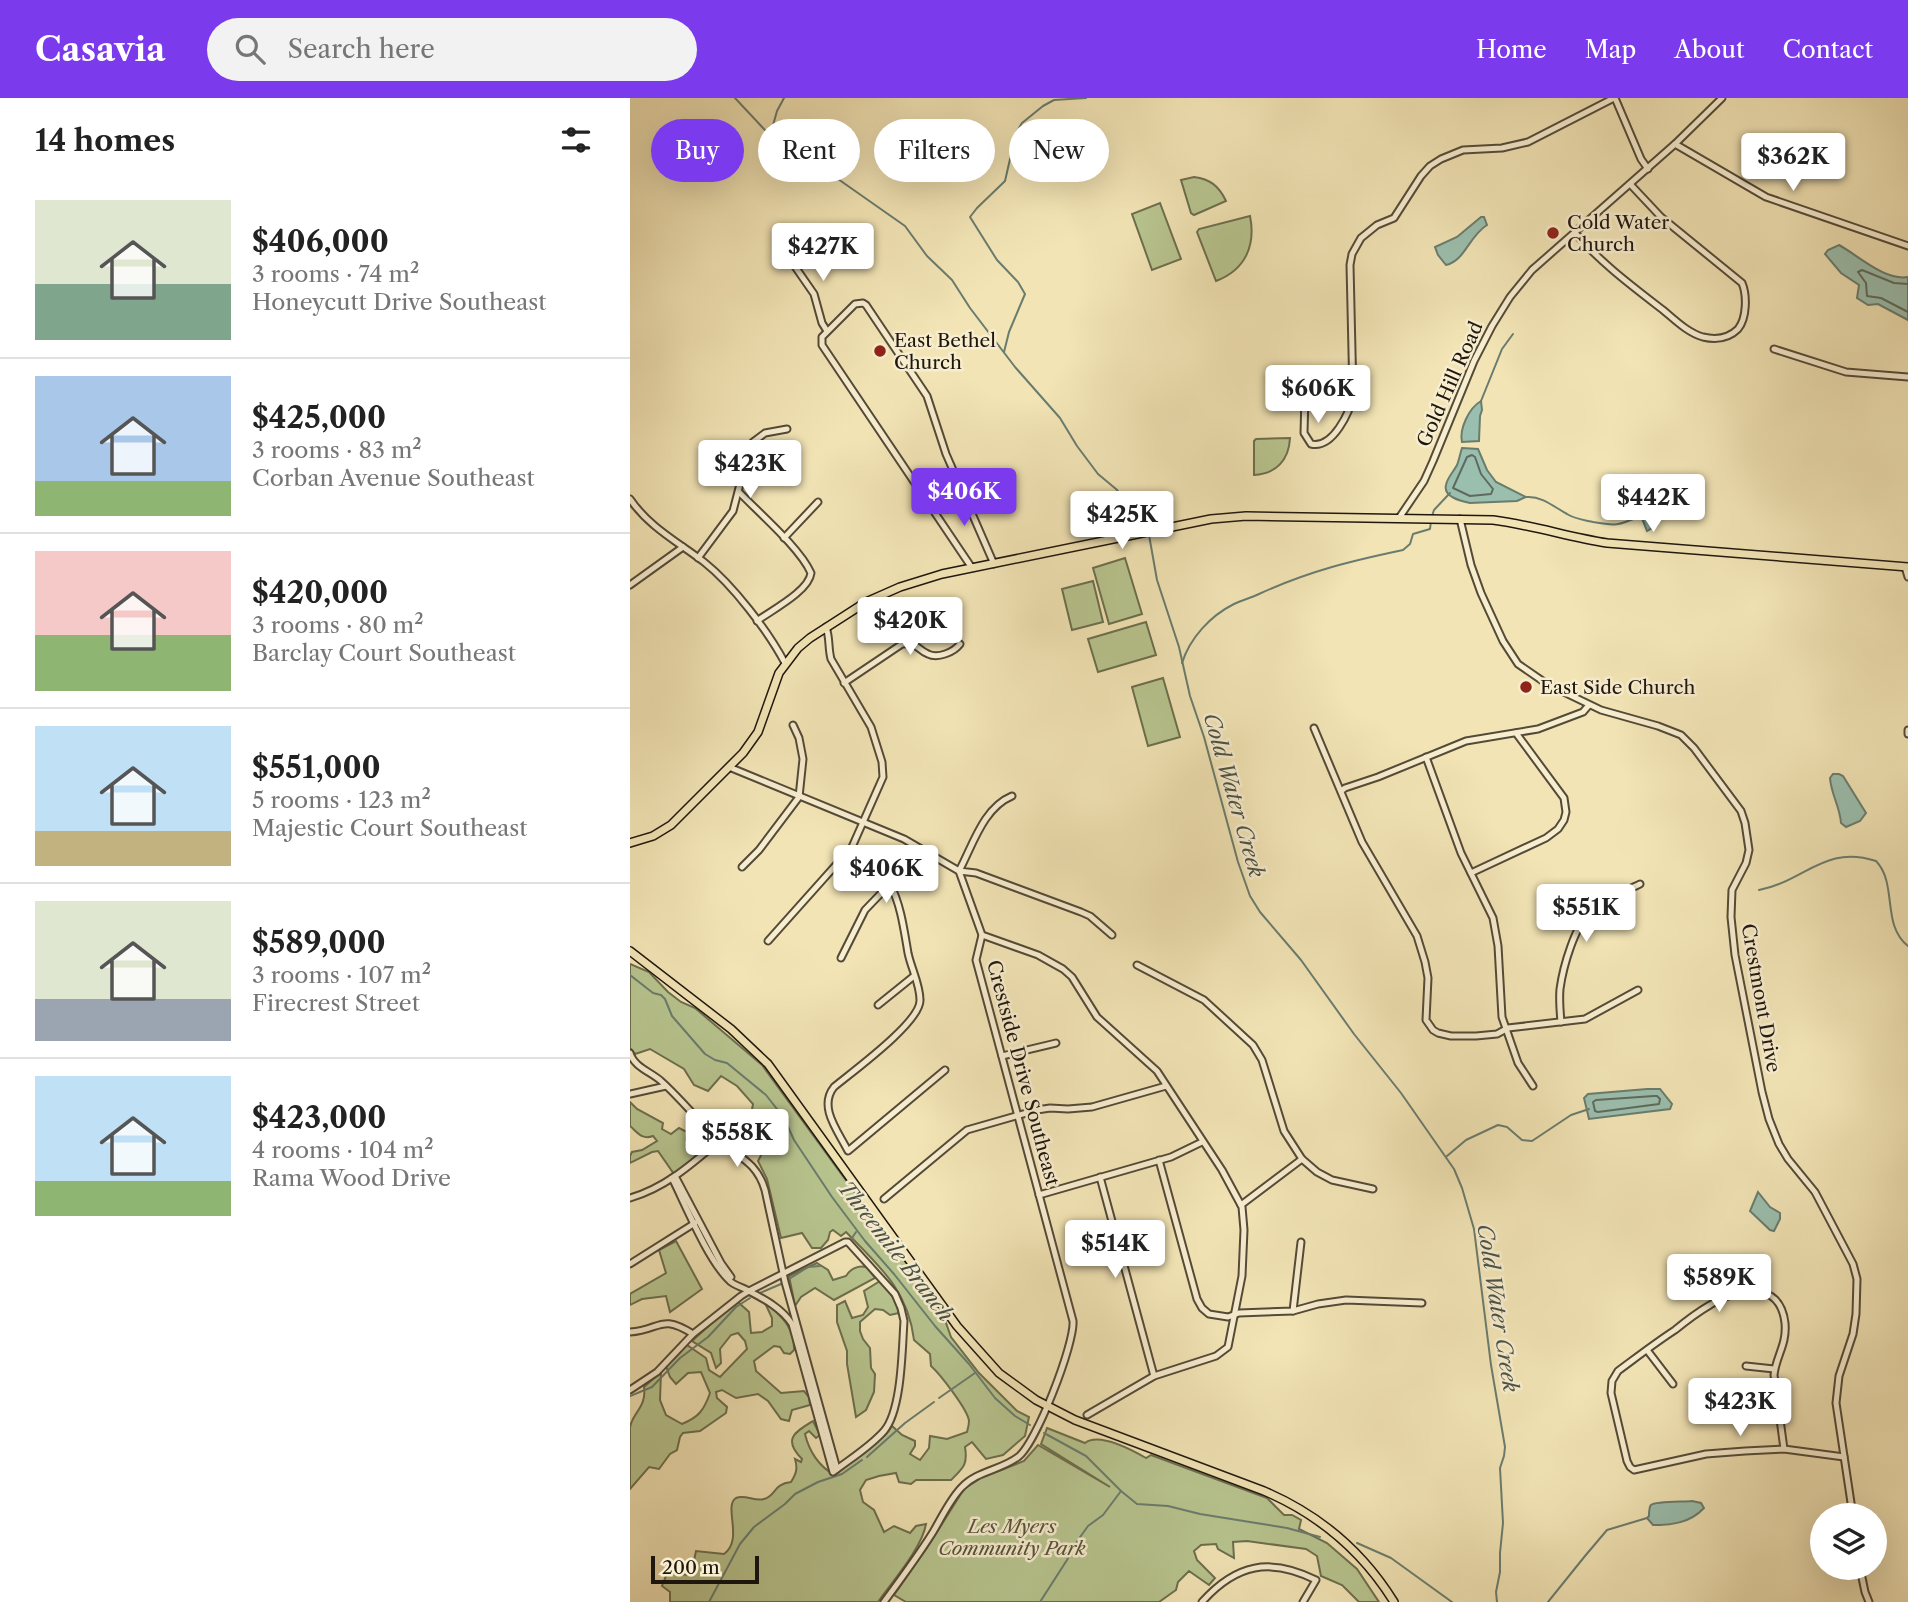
<!DOCTYPE html>
<html lang="en">
<head>
<meta charset="utf-8">
<style>
	body { margin:0; font-family:"Libre Caslon Text",serif; background:#f2f2f2; color:#222; height:100vh; display:flex; flex-direction:column; font-size:26px; white-space:nowrap }
	* { box-sizing:border-box; margin:0 }
	p { font-size:23px; color:#767676 }
	.icon { flex:none; width:38px; height:38px; fill:none; stroke:currentColor; stroke-width:2; stroke-linecap:round; stroke-linejoin:round }
	.map { position:relative; flex:1; overflow:hidden }
	.drawer { display:flex; flex-direction:column; background:#fff; width:630px }
	.drawer>* { flex:none }
	.hud { position:absolute; left:21px; top:21px; width:665px; height:63px; display:flex; gap:14px }
	.buttons { position:absolute; left:1180px; top:1405px; display:grid; gap:14px }
	.buttons a { display:grid; place-items:center; width:77px; height:77px; border-radius:50%; background:#fff; box-shadow:0 7px 28px #0002; font-size:35px }
	.scale { position:absolute; left:21px; bottom:18px; width:108px; box-sizing:border-box; padding-left:7px; border:4px solid #1f170e; border-top:0; font-size:19px; line-height:24px; white-space:nowrap; color:#1f170e; -webkit-text-stroke:5px #f7edcf; paint-order:stroke }
	.price { position:absolute; translate:-50% -60px; padding:0 16px; border-radius:7px; background:#fff; color:#222; font-size:23px; line-height:46px; filter:drop-shadow(0 2px 4px #0008) }
	.price::after { content:''; position:absolute; left:50%; top:42px; width:21px; height:16px; margin-left:-10px; background:inherit; clip-path:polygon(0 0,100% 0,50% 100%) }
	.price.current { background:#7c3aed; color:#fff }
	ul { padding:0; list-style:none }
	li { display:flex; align-items:center; gap:21px; height:175px; padding:0 35px }
	li+li { border-top:2px solid #e0e0e0 }
	li span { display:grid; place-items:center; flex:none; width:196px; height:140px; border-radius:0px; color:#555 }
	li>.icon { margin-inline-start:auto }
	span .icon { width:84px; height:84px; fill:#fffc; stroke-width:1 }
	li b { font-size:30px }
	h2 { display:flex; justify-content:space-between; align-items:center; height:84px; padding:0 35px; font-size:30px }
	.pill { padding:0 24px; border-radius:32px; background:#fff; box-shadow:0 7px 28px #0002; font-size:24px; line-height:63px }
	.pill.current { background:#7c3aed; color:#fff }
	header { display:flex; align-items:center; gap:42px; box-sizing:border-box; height:98px; padding:0 35px; background:#7c3aed; color:#fff }
	header strong { font-size:33px }
	nav { display:flex; gap:38px; margin-inline-start:auto; font-size:24px }
	.search { width:490px; height:63px; background:#f2f2f2; display:flex; align-items:center; gap:18px; box-sizing:border-box; padding:0 24px; border-radius:38px; color:#767676; font-size:26px }
	main { display:flex; flex:1; min-height:0 }
	.map>svg:first-child { display:block }
	.green { fill:#b8c58f; stroke:#6c6e4e; stroke-width:2 }
	.water { fill:#9bbfae; stroke:#697c6e; stroke-width:2 }
	.lines { fill:none; stroke-linecap:round; stroke-linejoin:round }
	.shore { stroke:#5d6b5e; stroke-width:2 }
	.stream { stroke:#697c6e; stroke-width:2 }
	.minor-casing { stroke:#544a38; stroke-width:9 }
	.major-casing { stroke:#1f170e; stroke-width:10 }
	.minor { stroke:#f7edcf; stroke-width:5 }
	.major { stroke:#f2e4b5; stroke-width:7 }
	.poi-dot { fill:#8f2418; stroke:#f7edcf; stroke-width:2.5 }
	.labels { text-anchor:middle; dominant-baseline:central; stroke-width:5; stroke-linejoin:round; paint-order:stroke }
	.poi-label { font-size:19px; fill:#1f170e; stroke:#f7edcf; text-anchor:start }
	.street-label { font-size:19px; fill:#1f170e; stroke:#f7edcf }
	.park-label { font-size:19px; font-style:italic; fill:#55543b; stroke:#f7edcf }
	.water-label { font-size:21px; font-style:italic; fill:#4a5246; stroke:#f7edcf }
</style>
</head>
<body>
<header>
<strong>Casavia</strong>
<div class="search"><svg class="icon" aria-label="search" viewBox="0 0 24 24"><circle cx="10" cy="10" r="6"/><path d="M15 15l6 6"/></svg>Search here</div>
<nav><a>Home</a><a>Map</a><a>About</a><a>Contact</a></nav>
</header>
<main>
<section class="drawer">
<h2>14 homes<svg class="icon" aria-label="filters" viewBox="0 0 24 24"><path d="M4 7h16M4 17h16"/><circle cx="9" cy="7" r="2"/><circle cx="15" cy="17" r="2"/></svg></h2>
<ul>
<li><span style="background:linear-gradient(#dfe7d0 60%,#7fa58c 0)"><svg class="icon" aria-label="home" viewBox="0 0 24 24"><path d="M3 11l9-7 9 7M6 9v11h12V9"/></svg></span><div><b>$406,000</b><p>3 rooms · 74 m²</p><p>Honeycutt Drive Southeast</p></div></li>
<li><span style="background:linear-gradient(#a9c7e8 75%,#8fb573 0)"><svg class="icon" aria-label="home" viewBox="0 0 24 24"><path d="M3 11l9-7 9 7M6 9v11h12V9"/></svg></span><div><b>$425,000</b><p>3 rooms · 83 m²</p><p>Corban Avenue Southeast</p></div></li>
<li><span style="background:linear-gradient(#f6c9c9 60%,#8fb573 0)"><svg class="icon" aria-label="home" viewBox="0 0 24 24"><path d="M3 11l9-7 9 7M6 9v11h12V9"/></svg></span><div><b>$420,000</b><p>3 rooms · 80 m²</p><p>Barclay Court Southeast</p></div></li>
<li><span style="background:linear-gradient(#bfe0f5 75%,#c2b280 0)"><svg class="icon" aria-label="home" viewBox="0 0 24 24"><path d="M3 11l9-7 9 7M6 9v11h12V9"/></svg></span><div><b>$551,000</b><p>5 rooms · 123 m²</p><p>Majestic Court Southeast</p></div></li>
<li><span style="background:linear-gradient(#dfe7d0 70%,#9aa5b1 0)"><svg class="icon" aria-label="home" viewBox="0 0 24 24"><path d="M3 11l9-7 9 7M6 9v11h12V9"/></svg></span><div><b>$589,000</b><p>3 rooms · 107 m²</p><p>Firecrest Street</p></div></li>
<li><span style="background:linear-gradient(#bfe0f5 75%,#8fb573 0)"><svg class="icon" aria-label="home" viewBox="0 0 24 24"><path d="M3 11l9-7 9 7M6 9v11h12V9"/></svg></span><div><b>$423,000</b><p>4 rooms · 104 m²</p><p>Rama Wood Drive</p></div></li>
</ul>
</section>
<div class="map">
<svg width="1278" height="1504" viewBox="0 0 1278 1504">
	<rect width="100%" height="100%" fill="#f2e4b5"/>
	<filter id="stains"><feTurbulence type="fractalNoise" baseFrequency=".00286" numOctaves="4"/><feColorMatrix values="0 0 0 0 .2 0 0 0 0 .09 0 0 0 0 .02 0 0 0 .5 -.17"/></filter>
	<radialGradient id="worn" r=".72"><stop offset=".6" stop-color="#630" stop-opacity="0"/><stop offset="1" stop-color="#630" stop-opacity=".3"/></radialGradient>
	<g class="green">
		<path d="M564,79C580,81 589,88 596,103L564,117L561,115L551,82Z"/>
		<path d="M530,105L551,161L522,172L502,116Z"/>
		<path d="M620,118C626,148 615,172 586,183L567,134L569,131Z"/>
		<path d="M660,340C659,362 646,376 624,377V343L626,341Z"/>
		<path d="M495,460L512,516L479,526L463,470Z"/>
		<path d="M463,483L473,524L442,532L432,491Z"/>
		<path d="M516,524L526,557L468,574L458,541Z"/>
		<path d="M533,580L550,639L518,648L502,589Z"/>
		<path d="M0,866L19,874L38,894L51,904L65,910L132,967L301,1199L315,1222L321,1239L349,1275L387,1313L399,1319L395,1338L373,1357L356,1361L342,1344L335,1349C338,1367 333,1370 321,1382H286L281,1386L269,1384L266,1375L249,1378L236,1382L230,1392L233,1404L244,1412L254,1434L264,1428L280,1435L286,1428L296,1426C292,1450 262,1484 248,1504H40V1494L32,1488L40,1468L49,1476L61,1477L66,1453L94,1456C114,1442 93,1408 106,1400C115,1396 125,1404 134,1401C146,1398 143,1386 161,1384C166,1376 168,1371 165,1361L171,1364L172,1361C152,1341 165,1334 183,1323L190,1337L186,1340L179,1333L175,1336C179,1353 189,1369 205,1377L256,1336L262,1328L272,1337L285,1343V1348L280,1356L290,1362L299,1350L300,1338L317,1341L337,1334C338,1330 339,1327 339,1323C338,1312 310,1276 301,1268L300,1256L284,1242C278,1192 249,1168 216,1134L211,1138L203,1132L200,1134L198,1142L191,1150H182L172,1135L151,1140L137,1081L128,1063L137,1046L123,1029L114,1034L108,1032V1026L121,1017L123,1006L107,988L91,978L78,993L64,987L54,971L20,951L5,956L0,950Z"/>
		<path d="M0,1004L7,1011L33,1025L32,1031L41,1036L49,1030L57,1034L56,1042L68,1057L44,1076L28,1053L22,1054L0,1065V1058L2,1054L12,1052L27,1043L23,1038C12,1042 8,1035 0,1028Z"/>
		<path d="M46,1143L72,1191L40,1214L36,1198L12,1201L0,1207V1196L36,1175L29,1152Z"/>
		<path d="M187,1165L198,1172L203,1182L216,1178C221,1170 228,1167 237,1169L245,1180L204,1202L185,1190L171,1199L165,1208L159,1178Z"/>
		<path d="M250,1183L265,1202L269,1215L260,1217L253,1212L245,1211L230,1224V1233L233,1241L240,1250L241,1270L245,1276L244,1294L236,1312L226,1319L217,1266V1253L207,1224V1207L215,1203L222,1220L233,1217L238,1209L234,1193Z"/>
		<path d="M108,1204L119,1214L121,1235L132,1234L142,1228V1220L135,1205C151,1217 165,1230 164,1252L160,1256L154,1255L150,1249L144,1248L124,1263L126,1273L151,1295L174,1293L179,1299L180,1307L162,1312L159,1323L151,1321L138,1303L128,1296L106,1300L92,1292L86,1294L87,1300L97,1309L96,1315L70,1333L53,1335L50,1339L47,1352L40,1356L29,1371L19,1369L0,1391C0,1371 0,1349 0,1330C1,1316 17,1310 14,1289L31,1274L30,1302L36,1317L52,1326C69,1319 74,1312 80,1295L71,1274L58,1275L46,1286L40,1279L36,1268L57,1247L76,1260L79,1272L90,1279L117,1251L115,1243L108,1235L101,1237L90,1251L91,1265L86,1270L81,1255L62,1243L93,1215Z"/>
		<path d="M417,1330L455,1345C469,1334 502,1352 516,1360L521,1357L637,1400L654,1417H662L671,1422L669,1431L697,1445L727,1471L749,1504H729L712,1487L691,1478L687,1458L676,1451L617,1443L603,1444L604,1460L588,1451L586,1446L571,1447L564,1453L567,1462L585,1480L579,1487L559,1473L548,1484L546,1492L529,1504H276L264,1497L298,1448L334,1391L351,1380L394,1363L408,1347L480,1389L411,1346Z"/>
	</g>
	<g class="water">
		<path d="M851,119H854L857,127C839,138 835,163 816,167L808,157L805,149L827,139Z"/>
		<path d="M1209,147C1229,158 1255,183 1278,179V222L1248,206L1238,207L1227,200L1229,187L1211,175L1195,156L1198,152Z"/>
		<path d="M851,303L852,312L850,318L849,343L832,344C829,331 839,310 851,303Z"/>
		<path d="M832,350L848,351L857,372L866,384L896,399L887,403L840,405C831,403 813,399 816,387C817,380 824,373 827,367C829,362 830,356 832,350Z"/>
		<path d="M1055,393L1062,394L1059,409L1026,421L1022,430L1017,433L1008,410L1014,406L1038,401Z"/>
		<path d="M1203,676H1209L1213,678L1236,715L1230,723L1216,729L1211,725C1210,709 1201,696 1200,680Z"/>
		<path d="M1017,991H1030L1042,1006L1040,1011L959,1021L954,1000L958,996Z"/>
		<path d="M1128,1094L1140,1109L1150,1115V1121L1144,1133L1140,1132L1120,1113Z"/>
		<path d="M1062,1403L1071,1405L1074,1410C1060,1425 1042,1427 1023,1427L1017,1420L1019,1418C1019,1415 1019,1409 1021,1407C1026,1403 1055,1404 1062,1403Z"/>
	</g>
	<g class="lines">
		<g class="shore">
			<path d="M1278,186L1264,185L1232,172L1228,174L1236,185L1237,198L1251,200L1278,214"/>
			<path d="M842,357L845,359L851,376L863,391L861,396L840,398L823,390L837,359Z"/>
			<path d="M1024,998H1027L1030,1001L1029,1006L968,1014L965,1013L963,1004L966,1002Z"/>
		</g>
		<g class="stream">
			<path d="M105,0L149,47L208,81L275,128L297,158L322,182L340,210L385,269L430,320L447,348L468,376L486,391L511,421L517,431"/>
			<path d="M140,38L147,13L154,0"/>
			<path d="M374,254L379,234L395,196L388,184L367,162L340,119L347,110L375,83L386,35L392,25L413,8L424,2L456,0"/>
			<path d="M851,303L872,251L883,236"/>
			<path d="M897,399C912,398 924,409 937,416C945,421 954,422 963,424C986,428 988,428 1010,418V416"/>
			<path d="M802,418L804,412L820,395"/>
			<path d="M519,437L527,482L549,549L560,598L574,639L608,764L620,798L630,814L671,862L724,936L771,995L824,1071L832,1090L844,1131L861,1267L875,1349L874,1358L870,1370L873,1425L870,1455V1474L866,1494L867,1504"/>
			<path d="M552,565C560,540 580,518 604,506C612,502 621,500 629,496C679,473 721,463 773,452L780,446L783,436L800,431L801,423"/>
			<path d="M1129,792C1175,783 1195,746 1246,763C1268,786 1251,827 1278,848"/>
			<path d="M0,877L23,895L31,897L35,901L42,918L75,956L85,962L97,965L136,997L154,1020L164,1042L202,1099L235,1143L264,1176L305,1228L339,1266L365,1300L385,1318L400,1327"/>
			<path d="M817,1058L836,1042L868,1027L877,1029L892,1042L902,1043L941,1017L959,1011"/>
			<path d="M222,1140L226,1134"/>
			<path d="M159,1181L178,1169L190,1168"/>
			<path d="M130,1195L151,1186"/>
			<path d="M0,1298L22,1289L50,1260L78,1239L106,1209L120,1200"/>
			<path d="M309,1300L345,1275"/>
			<path d="M414,1335L456,1358L491,1393L507,1406L538,1408L570,1416L657,1430L690,1439"/>
			<path d="M237,1359L275,1325L304,1304"/>
			<path d="M727,1445L761,1460L822,1504"/>
			<path d="M79,1504L110,1446L124,1429L155,1406L165,1396L188,1384L212,1376L232,1362"/>
			<path d="M410,1504L437,1462L448,1442L458,1428L473,1417L491,1393"/>
			<path d="M918,1504L955,1458L977,1432L1017,1420"/>
		</g>
		<defs>
			<g id="minor">
				<path d="M985,0L1011,61L1018,71"/>
				<path d="M1045,46L1136,99L1278,148"/>
				<path d="M945,135C971,165 1002,188 1033,212C1045,222 1058,235 1073,239C1086,242 1099,240 1108,231C1117,220 1117,197 1112,185L1031,119L1000,86"/>
				<path d="M157,157L184,196L192,225L197,233"/>
				<path d="M1144,251L1216,274L1278,279"/>
				<path d="M723,293H679L675,297L674,335L681,346C703,351 720,314 723,297L720,167L722,156L731,140L747,127L764,120L791,78L800,68L811,61L833,52L872,50L898,44L984,0"/>
				<path d="M109,394C129,415 170,450 181,475C179,493 142,512 127,523"/>
				<path d="M0,401C19,429 48,444 74,464C103,487 138,533 155,565"/>
				<path d="M769,420L794,383L803,363L844,263L862,228L880,199L902,172L1045,46L1092,0"/>
				<path d="M830,421L841,467L851,495L873,543L888,566L917,586L971,612L1028,628L1051,637L1064,650L1111,713L1115,725L1119,752L1116,765L1102,792L1101,819L1105,857L1132,994L1139,1021L1149,1046L1158,1061L1185,1094L1223,1166L1227,1181L1226,1216L1223,1236L1209,1278L1206,1305L1223,1418"/>
				<path d="M154,440L188,404"/>
				<path d="M68,460L103,413L117,359L123,344L135,335L157,331"/>
				<path d="M1275,469L1278,479"/>
				<path d="M342,470L192,247V239L225,206L233,205L236,207L297,298L316,356L364,466"/>
				<path d="M0,487L53,449"/>
				<path d="M214,585L272,546C288,544 286,551 298,556C308,561 324,554 330,546"/>
				<path d="M684,630L732,744L787,838L795,864L798,880L796,922L803,932L808,935L821,938H846L867,936L878,930L955,921L1008,892"/>
				<path d="M1278,632V636"/>
				<path d="M796,659L831,755L863,820L868,848L872,919L888,965L903,988"/>
				<path d="M99,669L274,741L329,773L352,837L346,862L443,1223C445,1245 406,1346 388,1359C371,1372 347,1373 332,1389C320,1401 312,1419 303,1434C288,1458 271,1481 254,1504"/>
				<path d="M711,693L715,690L748,679L836,643L908,631L953,614L959,607"/>
				<path d="M382,698C353,710 343,747 329,773L346,775L451,814L460,818L482,837"/>
				<path d="M112,769L129,752L169,699L173,661L169,640L163,627"/>
				<path d="M841,775L916,740L928,731L934,722L936,714L934,700L886,635"/>
				<path d="M260,786C271,807 274,832 278,855C281,870 290,886 290,902C291,924 222,974 204,989C188,1009 208,1033 218,1053L315,972"/>
				<path d="M352,837L408,857L433,871L442,879L467,919L527,973L592,1072L612,1109L614,1132L612,1178L598,1249L586,1258L524,1278L457,1317"/>
				<path d="M138,843L222,749L253,679L252,664L241,629L201,561C198,550 200,540 196,529"/>
				<path d="M211,860L235,812L260,786L284,747"/>
				<path d="M507,867L574,902L623,947L632,962L654,1033L672,1061L687,1074L702,1082L743,1091"/>
				<path d="M248,907L284,878"/>
				<path d="M931,924C930,913 929,902 930,891C933,869 945,826 962,812C976,800 994,794 1010,786"/>
				<path d="M0,955C4,969 21,974 31,983C50,1000 66,1020 84,1038C104,1058 126,1061 135,1092L155,1184L207,1371"/>
				<path d="M372,958L426,945"/>
				<path d="M0,996L36,988"/>
				<path d="M529,1062L567,1201L572,1210L579,1216L598,1219L609,1215L663,1213L688,1206L716,1202L792,1205"/>
				<path d="M45,1078L91,1165L101,1179"/>
				<path d="M470,1079L524,1278"/>
				<path d="M409,1097L541,1059L572,1044"/>
				<path d="M0,1100C35,1090 62,1066 89,1043"/>
				<path d="M254,1101L337,1032L407,1012L420,1010L438,1011L462,1009L536,988"/>
				<path d="M611,1107L672,1061"/>
				<path d="M0,1166L65,1125"/>
				<path d="M663,1213L671,1144"/>
				<path d="M0,1234C31,1232 30,1215 63,1236"/>
				<path d="M1017,1252L1043,1286"/>
				<path d="M1116,1268L1144,1271"/>
				<path d="M0,1292L27,1274L63,1236L111,1198L119,1193L215,1144H218L265,1196L271,1210L274,1223C272,1251 272,1312 254,1333C240,1349 220,1361 203,1374L162,1226C151,1209 132,1200 115,1191C110,1189 105,1187 101,1184C79,1165 56,1108 42,1080"/>
				<path d="M1154,1351L1144,1277C1146,1258 1157,1247 1155,1225C1150,1182 1108,1189 1080,1207C1068,1214 1056,1223 1045,1232C1025,1245 1007,1259 988,1273L982,1283L981,1295L997,1363L1000,1369L1004,1372L1076,1356L1115,1353L1154,1351L1214,1359"/>
				<path d="M1230,1470L1235,1494L1239,1504"/>
				<path d="M572,1504C606,1466 640,1459 686,1482L673,1504"/>
			</g>
			<g id="major">
				<path d="M0,745L23,738L41,727L113,655L128,634L149,575L168,550L180,540L236,504L270,489L312,476L581,421L616,418L863,422C902,427 939,439 977,445L1278,469"/>
				<path d="M0,853L101,931L138,966L327,1228L369,1275L406,1302L445,1322L634,1393C688,1416 733,1454 764,1504"/>
			</g>
		</defs>
		<use href="#minor" class="minor-casing"/>
		<use href="#major" class="major-casing"/>
		<use href="#minor" class="minor"/>
		<use href="#major" class="major"/>
	</g>
	<g class="poi-dot">
		<circle cx="923" cy="135" r="7"/>
		<circle cx="250" cy="253" r="7"/>
		<circle cx="896" cy="589" r="7"/>
	</g>
	<g class="labels">
		<g class="poi-label">
			<text x="937" y="124">Cold Water<tspan x="937" dy="22">Church</tspan></text>
			<text x="264" y="242">East Bethel<tspan x="264" dy="22">Church</tspan></text>
			<text x="910" y="589">East Side Church</text>
		</g>
		<g class="street-label">
			<text transform="translate(820 286) rotate(-66)">Gold Hill Road</text>
			<text transform="translate(1131 900) rotate(80)">Crestmont Drive</text>
			<text transform="translate(393 975) rotate(75)">Crestside Drive Southeast</text>
		</g>
		<g class="park-label">
			<text x="382" y="1428">Les Myers<tspan x="382" dy="22">Community Park</tspan></text>
		</g>
		<g class="water-label">
			<text transform="translate(604 697) rotate(74)">Cold Water Creek</text>
			<text transform="translate(266 1153) rotate(52)">Threemile Branch</text>
			<text transform="translate(868 1210) rotate(81)">Cold Water Creek</text>
		</g>
	</g>
	<rect width="100%" height="100%" filter="url(#stains)"/>
	<rect width="100%" height="100%" fill="url(#worn)"/>
</svg>
<div class="buttons">
<a><svg class="icon" aria-label="layers" viewBox="0 0 24 24"><path d="M12 4l9 5-9 5-9-5zM3 14l9 5 9-5"/></svg></a>
</div>
<div class="scale">200 m</div>
<b class="price" style="left:1163px;top:95px">$362K</b>
<b class="price" style="left:193px;top:185px">$427K</b>
<b class="price" style="left:688px;top:327px">$606K</b>
<b class="price" style="left:120px;top:402px">$423K</b>
<b class="price current" style="left:334px;top:430px">$406K</b>
<b class="price" style="left:1023px;top:436px">$442K</b>
<b class="price" style="left:492px;top:453px">$425K</b>
<b class="price" style="left:280px;top:559px">$420K</b>
<b class="price" style="left:256px;top:807px">$406K</b>
<b class="price" style="left:956px;top:846px">$551K</b>
<b class="price" style="left:107px;top:1071px">$558K</b>
<b class="price" style="left:485px;top:1182px">$514K</b>
<b class="price" style="left:1089px;top:1216px">$589K</b>
<b class="price" style="left:1110px;top:1340px">$423K</b>
<div class="hud">
<a class="pill current">Buy</a>
<a class="pill">Rent</a>
<a class="pill">Filters</a>
<a class="pill">New</a>
</div>
</div>
</main>
</body>
</html>
